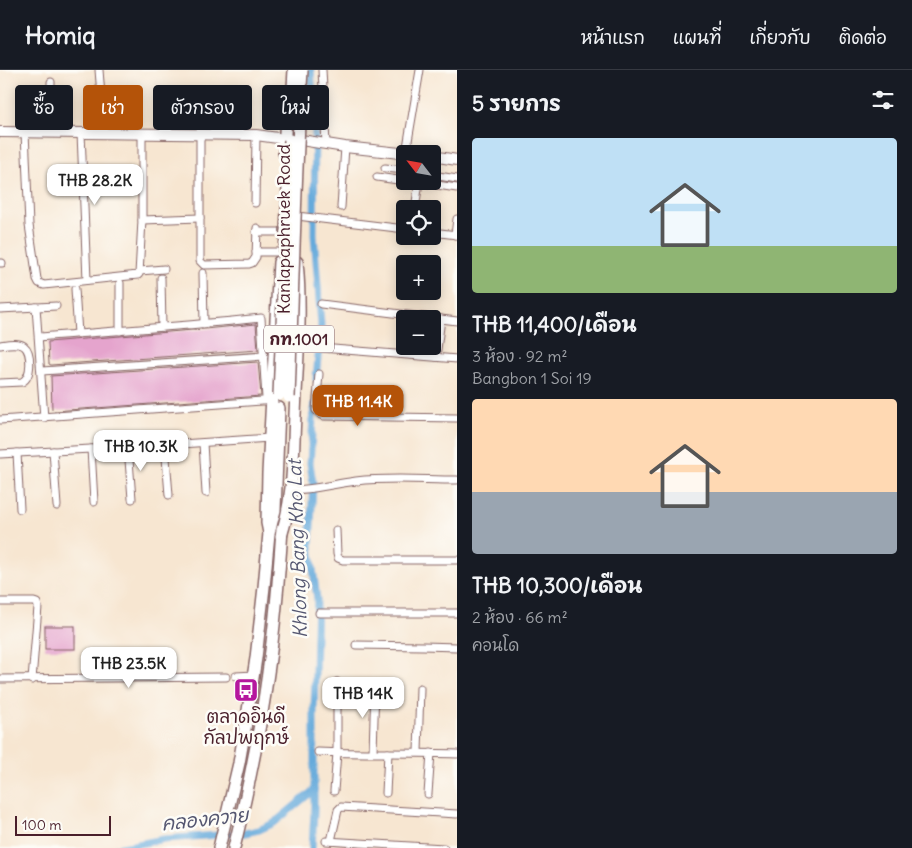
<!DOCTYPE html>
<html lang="th">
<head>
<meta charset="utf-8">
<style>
	body { margin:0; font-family:Delius,"Playpen Sans Thai",sans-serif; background:#20242c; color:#f1f3f6; height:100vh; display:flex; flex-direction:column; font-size:19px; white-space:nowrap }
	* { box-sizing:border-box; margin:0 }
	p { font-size:16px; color:#9ea1a6 }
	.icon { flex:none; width:28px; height:28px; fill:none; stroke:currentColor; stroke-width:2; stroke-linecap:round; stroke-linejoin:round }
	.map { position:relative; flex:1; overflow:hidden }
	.sheet { display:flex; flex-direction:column; background:#171b24; width:455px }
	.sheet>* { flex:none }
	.hud { position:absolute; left:15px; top:15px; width:366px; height:45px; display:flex; gap:10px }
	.needle { width:32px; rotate:301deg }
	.fabs { position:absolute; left:396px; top:75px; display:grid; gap:10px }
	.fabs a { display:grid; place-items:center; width:45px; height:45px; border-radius:5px; background:#171b24; box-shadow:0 2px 12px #0003; font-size:25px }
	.scale { position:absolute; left:15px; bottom:12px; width:96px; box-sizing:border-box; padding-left:5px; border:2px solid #4a1f2b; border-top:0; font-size:14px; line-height:18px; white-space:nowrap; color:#4a1f2b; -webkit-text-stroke:4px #fdfcf7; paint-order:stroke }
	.price { position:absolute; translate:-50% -42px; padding:0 11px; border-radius:10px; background:#fff; color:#222; font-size:16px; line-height:32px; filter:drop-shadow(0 1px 2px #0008) }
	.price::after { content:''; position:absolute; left:50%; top:30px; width:15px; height:11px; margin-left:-8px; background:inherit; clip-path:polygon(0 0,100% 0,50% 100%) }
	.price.current { background:#b45309; color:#fff }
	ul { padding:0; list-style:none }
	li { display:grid; align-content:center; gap:10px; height:265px; padding:0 15px }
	li span { display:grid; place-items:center; height:155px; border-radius:5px; color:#555 }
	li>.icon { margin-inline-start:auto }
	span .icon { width:90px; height:90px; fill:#fffc; stroke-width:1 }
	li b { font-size:21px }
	h2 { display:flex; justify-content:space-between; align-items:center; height:60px; padding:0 15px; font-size:21px }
	.chip { padding:0 18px; border-radius:5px; background:#171b24; box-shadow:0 2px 12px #0003; font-size:18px; line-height:45px }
	.chip.current { background:#b45309; color:#fff }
	header { display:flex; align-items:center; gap:30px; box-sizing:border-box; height:70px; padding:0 25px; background:#171b24; border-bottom:1px solid #363941 }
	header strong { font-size:24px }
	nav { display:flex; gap:28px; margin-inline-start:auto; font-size:18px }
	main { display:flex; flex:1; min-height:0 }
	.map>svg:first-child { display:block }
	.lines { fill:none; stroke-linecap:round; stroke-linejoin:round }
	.canal { stroke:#66aadb; stroke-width:7 }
	.building { fill:#e5a4cd }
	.street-casing { stroke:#876565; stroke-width:9 }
	.secondary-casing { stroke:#876565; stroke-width:12 }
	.primary-casing { stroke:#876565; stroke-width:14 }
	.street { stroke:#fff; stroke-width:7 }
	.secondary { stroke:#fff; stroke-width:10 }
	.primary { stroke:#fff; stroke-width:11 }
	.primary-bridge-casing { stroke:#876565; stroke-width:14; stroke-linecap:butt }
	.primary-bridge { stroke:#fff; stroke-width:11 }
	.labels { text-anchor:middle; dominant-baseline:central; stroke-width:5; stroke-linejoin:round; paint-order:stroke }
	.shield { fill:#fdfcf7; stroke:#806168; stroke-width:1 }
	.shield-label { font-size:16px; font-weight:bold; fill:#4a1f2b }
	.street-label { font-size:18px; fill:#4a1f2b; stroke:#fdfcf7 }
	.poi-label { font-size:18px; fill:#4a1f2b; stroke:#fdfcf7 }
	.water-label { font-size:19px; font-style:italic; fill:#555771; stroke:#fdfcf7 }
</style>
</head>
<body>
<header>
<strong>Homiq</strong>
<nav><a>หน้าแรก</a><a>แผนที่</a><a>เกี่ยวกับ</a><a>ติดต่อ</a></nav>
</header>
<main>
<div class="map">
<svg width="457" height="778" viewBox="0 0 457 778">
	<rect width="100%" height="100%" fill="#fdfcf7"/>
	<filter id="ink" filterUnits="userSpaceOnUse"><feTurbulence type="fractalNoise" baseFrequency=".02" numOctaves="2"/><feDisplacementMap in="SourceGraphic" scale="10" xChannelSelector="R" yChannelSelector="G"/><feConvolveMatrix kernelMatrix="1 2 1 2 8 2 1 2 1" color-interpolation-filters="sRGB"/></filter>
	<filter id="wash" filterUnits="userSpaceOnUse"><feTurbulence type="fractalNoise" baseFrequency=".0096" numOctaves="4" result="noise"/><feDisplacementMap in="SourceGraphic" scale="20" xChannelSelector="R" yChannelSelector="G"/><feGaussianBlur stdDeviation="1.12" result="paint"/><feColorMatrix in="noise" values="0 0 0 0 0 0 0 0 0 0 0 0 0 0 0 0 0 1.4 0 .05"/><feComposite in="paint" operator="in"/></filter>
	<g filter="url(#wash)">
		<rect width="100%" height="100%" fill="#f7e6d1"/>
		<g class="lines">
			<g class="canal">
				<path d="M311,0L315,55L314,165L321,255L316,309"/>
				<path d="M117,778L164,769L245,763L259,760L274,753L314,720"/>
				<path d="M312,778L314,742V641L317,529L310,476L313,413L310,393L314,335"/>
			</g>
		</g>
		<g id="blocks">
			<g class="building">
				<path d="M256,254L258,280L51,295L49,294L48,272L205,259Z"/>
				<path d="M258,292L261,326L54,341L52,339L51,306Z"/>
				<rect x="45" y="556" width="30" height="23"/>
			</g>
		</g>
	</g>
	<g filter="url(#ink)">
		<use href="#blocks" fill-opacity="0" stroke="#876565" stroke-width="1"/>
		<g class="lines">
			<defs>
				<g id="street">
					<path d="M99,0L104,63"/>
					<path d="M322,0L326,74"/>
					<path d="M51,12V62"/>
					<path d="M25,62L29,155L37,209L39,213L44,215L138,205L139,204L142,150V64"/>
					<path d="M81,63L87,210"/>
					<path d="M200,65V191L204,195L249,194L252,193L256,187L257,158"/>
					<path d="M406,83L420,0"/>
					<path d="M385,98L405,100"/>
					<path d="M432,105L457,109"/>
					<path d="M377,107L405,111"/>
					<path d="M411,111L457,118"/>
					<path d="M255,133L256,65"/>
					<path d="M341,137L345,77"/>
					<path d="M415,139L419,112"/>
					<path d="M297,146L405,159"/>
					<path d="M142,150L200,148"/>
					<path d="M256,162H281"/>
					<path d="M432,162L457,165"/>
					<path d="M455,165L457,149"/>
					<path d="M256,182H280"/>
					<path d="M0,193H2"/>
					<path d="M140,201L164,199"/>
					<path d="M203,203L204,254"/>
					<path d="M161,208L162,257"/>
					<path d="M120,213V261"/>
					<path d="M75,219L78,264"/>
					<path d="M321,234L457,251"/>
					<path d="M36,237L44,348"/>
					<path d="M0,239L56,236"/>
					<path d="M0,275C7,274 18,272 24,276C32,282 32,307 22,312L0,313"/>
					<path d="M321,278L457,289"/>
					<path d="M436,287L441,249"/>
					<path d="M42,301L264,286"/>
					<path d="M319,304L316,340L320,344L324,346L457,348"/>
					<path d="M0,350L262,331H265L266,328L261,248C187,256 113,261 39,267"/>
					<path d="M203,373L206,423"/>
					<path d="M165,375L169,425"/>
					<path d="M128,377L132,429"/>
					<path d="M91,379L94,432"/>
					<path d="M53,381L57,436"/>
					<path d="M17,383L20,439"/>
					<path d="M0,384L181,374L270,368"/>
					<path d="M290,420C314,420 333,414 356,411C389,407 424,410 457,410"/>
					<path d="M336,460L337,484L338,488L343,490H457"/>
					<path d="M0,532H34L37,533L38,537L32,610"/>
					<path d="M319,543H457"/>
					<path d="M356,575L423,576L457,577"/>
					<path d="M236,606L254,605"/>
					<path d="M0,609L226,607"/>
					<path d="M318,682C365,684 411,682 457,684"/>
					<path d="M373,682L375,616"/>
					<path d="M418,682L420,618"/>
					<path d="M334,721L337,683V612"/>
					<path d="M386,723L388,683"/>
					<path d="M428,724L431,683"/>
					<path d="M326,771L444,778"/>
					<path d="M331,771L338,740L341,737L457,744"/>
				</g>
				<g id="secondary">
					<path d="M0,62L256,65L285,69"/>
					<path d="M301,70L345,77L409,84"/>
					<path d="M432,86L457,90"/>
				</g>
				<g id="primary">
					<path d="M284,83L287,22"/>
					<path d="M269,463L267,453L268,403L279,192"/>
					<path d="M281,466C294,427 293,386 295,345C297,294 302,243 297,192"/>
					<path d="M219,778L239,693L247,647L256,588L264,517L269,463L275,440L279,338"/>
					<path d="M234,778C248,720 260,662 268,603C275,555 279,507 282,459"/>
				</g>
			</defs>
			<use href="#street" class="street-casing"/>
			<use href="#secondary" class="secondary-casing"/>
			<use href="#primary" class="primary-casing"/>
			<use href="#street" class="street"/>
			<use href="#secondary" class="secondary"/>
			<use href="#primary" class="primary"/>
			<defs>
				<g id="primary-bridge">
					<path d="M292,36L294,0"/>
					<path d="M279,325L290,70"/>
					<path d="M289,327C293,218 295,109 302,0"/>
				</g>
			</defs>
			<use href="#primary-bridge" class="primary-bridge-casing"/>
			<use href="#primary-bridge" class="primary-bridge"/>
		</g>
	</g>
	<defs>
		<symbol id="bus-square" viewBox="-11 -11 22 22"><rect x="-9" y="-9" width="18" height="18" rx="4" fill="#b5179e" stroke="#fdfcf7"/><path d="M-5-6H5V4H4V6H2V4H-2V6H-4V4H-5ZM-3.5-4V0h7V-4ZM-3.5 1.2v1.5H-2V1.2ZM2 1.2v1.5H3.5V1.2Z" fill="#fff"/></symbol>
	</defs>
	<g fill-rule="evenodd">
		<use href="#bus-square" x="232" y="606" width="28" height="28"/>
	</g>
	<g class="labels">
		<rect class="shield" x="264" y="255.5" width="70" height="27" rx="4"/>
		<g class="shield-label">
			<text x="299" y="269">กท.1001</text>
		</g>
		<g class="street-label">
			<text transform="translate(283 159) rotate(-90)">Kanlapaphruek Road</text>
		</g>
		<g class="poi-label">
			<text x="246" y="646">ตลาดอินดี<tspan x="246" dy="21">กัลปพฤกษ์</tspan></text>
		</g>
		<g class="water-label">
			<text transform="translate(297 479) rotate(-92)">Khlong Bang Kho Lat</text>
			<text transform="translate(205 749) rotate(-6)">คลองควาย</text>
		</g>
	</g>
</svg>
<div class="fabs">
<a><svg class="needle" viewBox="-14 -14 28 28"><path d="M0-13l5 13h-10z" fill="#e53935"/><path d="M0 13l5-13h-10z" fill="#9ea1a6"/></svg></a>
<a><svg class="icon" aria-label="locate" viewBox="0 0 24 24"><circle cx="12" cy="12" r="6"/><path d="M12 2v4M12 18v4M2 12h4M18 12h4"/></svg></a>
<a>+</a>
<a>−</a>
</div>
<div class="scale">100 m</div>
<b class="price" style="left:95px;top:136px">THB 28.2K</b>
<b class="price current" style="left:358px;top:357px">THB 11.4K</b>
<b class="price" style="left:141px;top:402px">THB 10.3K</b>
<b class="price" style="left:129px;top:619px">THB 23.5K</b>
<b class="price" style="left:363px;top:649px">THB 14K</b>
<div class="hud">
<a class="chip">ซื้อ</a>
<a class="chip current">เช่า</a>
<a class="chip">ตัวกรอง</a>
<a class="chip">ใหม่</a>
</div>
</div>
<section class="sheet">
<h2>5 รายการ<svg class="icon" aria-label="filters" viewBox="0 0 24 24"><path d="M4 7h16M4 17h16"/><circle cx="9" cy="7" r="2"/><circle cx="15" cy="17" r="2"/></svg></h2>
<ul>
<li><span style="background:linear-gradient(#bfe0f5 70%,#8fb573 0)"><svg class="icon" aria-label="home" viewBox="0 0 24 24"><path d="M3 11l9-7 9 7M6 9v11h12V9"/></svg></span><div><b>THB 11,400/เดือน</b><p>3 ห้อง · 92 m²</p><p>Bangbon 1 Soi 19</p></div></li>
<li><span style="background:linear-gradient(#ffd9b3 60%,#9aa5b1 0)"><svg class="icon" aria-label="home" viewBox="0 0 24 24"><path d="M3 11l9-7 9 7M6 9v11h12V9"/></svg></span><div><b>THB 10,300/เดือน</b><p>2 ห้อง · 66 m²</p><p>คอนโด</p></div></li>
</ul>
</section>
</main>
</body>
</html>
